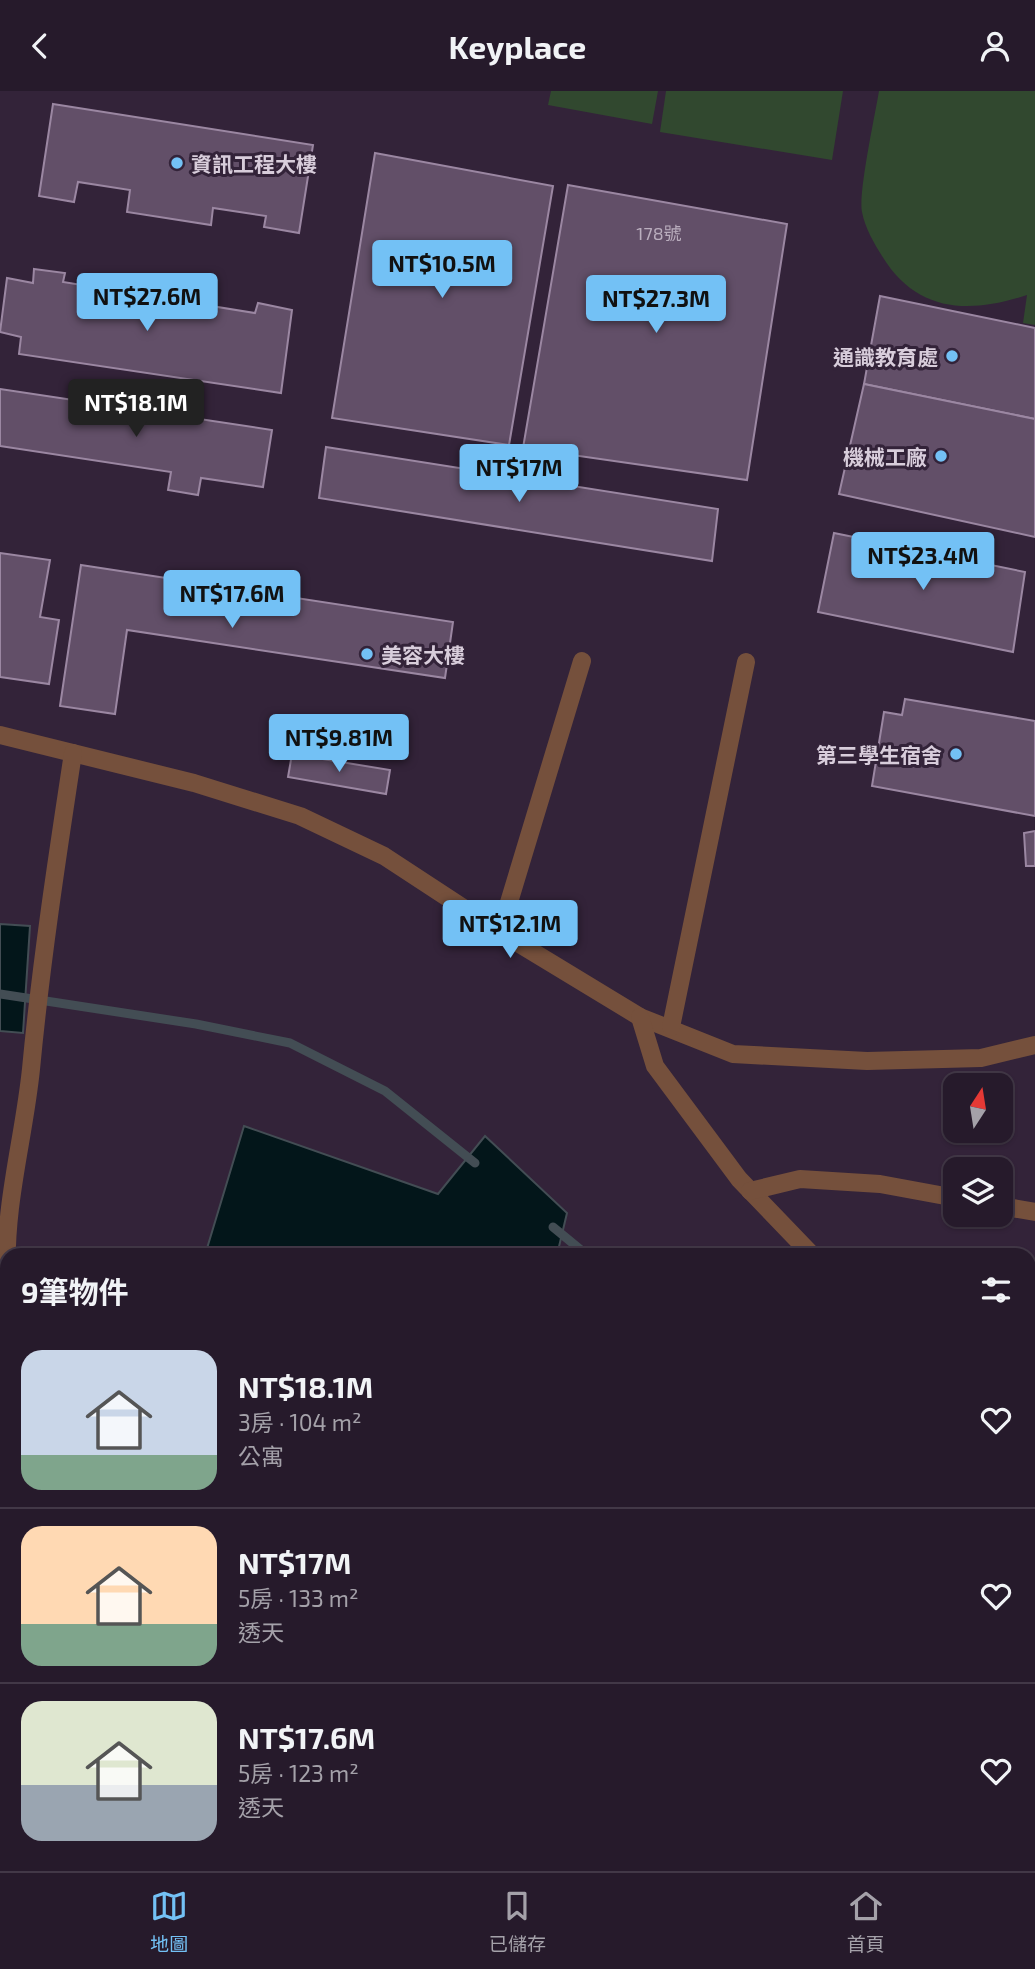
<!DOCTYPE html>
<html lang="zh-TW">
<head>
<meta charset="utf-8">
<style>
	body { margin:0; font-family:"Exo 2","Noto Sans TC",sans-serif; background:#2e2333; color:#f1f3f6; height:100vh; display:flex; flex-direction:column; font-size:26px; white-space:nowrap }
	* { box-sizing:border-box; margin:0 }
	p { font-size:23px; color:#a4a1a9 }
	.icon { flex:none; width:38px; height:38px; fill:none; stroke:currentColor; stroke-width:2; stroke-linecap:round; stroke-linejoin:round }
	.map { position:relative; flex:1; overflow:hidden }
	.details { position:absolute; left:0px; top:1157px; width:1036px; height:625px; display:flex; flex-direction:column; background:#261a2b; border-radius:21px 21px 0 0; box-shadow:0 2px 5px #0004,0 0 0 2px #423847 }
	.details>* { flex:none }
	.needle { width:46px; rotate:12deg }
	.controls { position:absolute; left:943px; top:982px; display:grid; gap:14px }
	.controls a { display:grid; place-items:center; width:70px; height:70px; border-radius:14px; background:#261a2b; box-shadow:0 2px 5px #0004,0 0 0 2px #423847; font-size:35px }
	.price { position:absolute; translate:-50% -60px; padding:0 16px; border-radius:7px; background:#73c1f5; color:#111; font-size:23px; line-height:46px; filter:drop-shadow(0 2px 4px #0008) }
	.price::after { content:''; position:absolute; left:50%; top:42px; width:21px; height:16px; margin-left:-10px; background:inherit; clip-path:polygon(0 0,100% 0,50% 100%) }
	.price.selected { background:#222; color:#fff }
	ul { padding:0; list-style:none }
	li { display:flex; align-items:center; gap:21px; height:175px; padding:0 21px }
	li+li { border-top:2px solid #423847 }
	li span { display:grid; place-items:center; flex:none; width:196px; height:140px; border-radius:21px; color:#555 }
	li>.icon { margin-inline-start:auto }
	span .icon { width:84px; height:84px; fill:#fffc; stroke-width:1 }
	li b { font-size:30px }
	h2 { display:flex; justify-content:space-between; align-items:center; height:84px; padding:0 21px; font-size:30px }
	header { display:flex; justify-content:space-between; align-items:center; height:91px; padding:0 21px; background:#261a2b; font-size:32px; font-weight:700 }
	.dock { display:flex; justify-content:space-around; align-items:center; height:98px; border-top:2px solid #423847; background:#261a2b; font-size:19px; color:#a4a1a9 }
	.dock a { display:grid; justify-items:center; gap:4px }
	.dock .selected { color:#73c1f5 }
	.map>svg:first-child { display:block }
	.green { fill:#31482f }
	.water { fill:#03161a; stroke:#434d54; stroke-width:2 }
	.lines { fill:none; stroke-linecap:round; stroke-linejoin:round }
	.stream { stroke:#434d54; stroke-width:9 }
	.building { fill:#624f68; stroke:#9b87a2; stroke-width:2 }
	.minor { stroke:#75503c; stroke-width:18 }
	.poi-dot { fill:#73c1f5; stroke:#332339; stroke-width:2.5 }
	.labels { text-anchor:middle; dominant-baseline:central; stroke-width:6; stroke-linejoin:round; paint-order:stroke }
	.number-label { font-size:18px; fill:#baaebe }
	.poi-label { font-size:21px; font-weight:bold; fill:#d8cddb; stroke:#332339; text-anchor:end }
</style>
</head>
<body>
<header><svg class="icon" aria-label="back" viewBox="0 0 24 24"><path d="M15 5l-7 7 7 7"/></svg>Keyplace<svg class="icon" aria-label="person" viewBox="0 0 24 24"><circle cx="12" cy="8" r="4"/><path d="M4 21q1-7 8-7t8 7"/></svg></header>
<div class="map">
<svg width="1035" height="1780" viewBox="0 0 1035 1780">
	<rect width="100%" height="100%" fill="#332339"/>
	<g class="green">
		<path d="M551,0H658L652,33L548,14Z"/>
		<path d="M666,0H843L832,69L660,41Z"/>
		<path d="M879,0H1035V234L1023,232L1027,204C969,223 917,222 882,165C874,152 865,137 862,121C858,103 875,24 879,0Z"/>
	</g>
	<g class="water">
		<path d="M0,833L30,835L23,942L0,940Z"/>
		<path d="M244,1035L438,1103L485,1045L567,1122L557,1164H205Z"/>
	</g>
	<g class="lines">
		<g class="stream">
			<path d="M0,903L196,933L290,952L385,1000L475,1072"/>
			<path d="M553,1136L587,1164"/>
			<path d="M1029,1763L1035,1772"/>
		</g>
	</g>
	<g class="building">
		<path d="M53,13L313,54L299,142L264,136L266,125L213,117L211,134L127,121L130,99L78,91L74,111L39,105Z"/>
		<path d="M375,62L553,95L509,354L332,327Z"/>
		<path d="M568,94L787,133L747,389L523,357Z"/>
		<path d="M34,178L65,182L63,191L255,222L258,212L292,219L281,302L19,263L21,246L0,241L7,187L33,192Z"/>
		<path d="M880,205L1035,237V328L864,293Z"/>
		<path d="M864,293L1035,328V446L839,403Z"/>
		<path d="M0,298L272,339L263,396L201,387L198,404L168,399L171,381L0,355Z"/>
		<path d="M326,356L718,418L712,470L319,407Z"/>
		<path d="M834,442L1025,481L1013,561L818,521Z"/>
		<path d="M0,462L50,469L40,526L59,529L49,593L0,586Z"/>
		<path d="M81,474L453,531L445,587L127,539L115,623L60,615Z"/>
		<path d="M905,608L1035,630V725L872,695L884,621L902,624Z"/>
		<path d="M292,663L390,679L386,703L288,686Z"/>
		<path d="M1035,740V775H1026L1024,742Z"/>
	</g>
	<g class="lines">
		<g class="minor">
			<path d="M0,644L194,692L300,725L384,765L500,841L640,926L733,963L867,970L981,967L1035,954"/>
			<path d="M500,841L582,570"/>
			<path d="M640,926L655,975L739,1088L812,1164"/>
			<path d="M671,936L746,571"/>
			<path d="M750,1100L800,1088L880,1093L956,1107"/>
			<path d="M1001,1115L1035,1121"/>
			<path d="M7,1183C4,1113 24,1047 31,978C41,872 57,767 73,662"/>
			<path d="M1029,1379H1035"/>
			<path d="M1029,1399L1035,1410"/>
			<path d="M66,1774V1780"/>
		</g>
	</g>
	<g class="poi-dot">
		<circle cx="177" cy="72" r="7"/>
		<circle cx="952" cy="265" r="7"/>
		<circle cx="941" cy="365" r="7"/>
		<circle cx="367" cy="563" r="7"/>
		<circle cx="956" cy="663" r="7"/>
	</g>
	<g class="labels">
		<g class="number-label">
			<text x="659" y="142">178號</text>
		</g>
		<g class="poi-label">
			<text x="191" y="72" text-anchor="start">資訊工程大樓</text>
			<text x="938" y="265">通識教育處</text>
			<text x="927" y="365">機械工廠</text>
			<text x="381" y="563" text-anchor="start">美容大樓</text>
			<text x="942" y="663">第三學生宿舍</text>
		</g>
	</g>
</svg>
<div class="controls">
<a><svg class="needle" viewBox="-14 -14 28 28"><path d="M0-13l5 13h-10z" fill="#e53935"/><path d="M0 13l5-13h-10z" fill="#a4a1a9"/></svg></a>
<a><svg class="icon" aria-label="layers" viewBox="0 0 24 24"><path d="M12 4l9 5-9 5-9-5zM3 14l9 5 9-5"/></svg></a>
</div>
<b class="price" style="left:442px;top:209px">NT$10.5M</b>
<b class="price" style="left:147px;top:242px">NT$27.6M</b>
<b class="price" style="left:656px;top:244px">NT$27.3M</b>
<b class="price selected" style="left:136px;top:348px">NT$18.1M</b>
<b class="price" style="left:519px;top:413px">NT$17M</b>
<b class="price" style="left:923px;top:501px">NT$23.4M</b>
<b class="price" style="left:232px;top:539px">NT$17.6M</b>
<b class="price" style="left:339px;top:683px">NT$9.81M</b>
<b class="price" style="left:510px;top:869px">NT$12.1M</b>
<section class="details">
<h2>9筆物件<svg class="icon" aria-label="filters" viewBox="0 0 24 24"><path d="M4 7h16M4 17h16"/><circle cx="9" cy="7" r="2"/><circle cx="15" cy="17" r="2"/></svg></h2>
<ul>
<li><span style="background:linear-gradient(#c9d6e8 75%,#7fa58c 0)"><svg class="icon" aria-label="home" viewBox="0 0 24 24"><path d="M3 11l9-7 9 7M6 9v11h12V9"/></svg></span><div><b>NT$18.1M</b><p>3房 · 104 m²</p><p>公寓</p></div><svg class="icon" aria-label="heart" viewBox="0 0 24 24"><path d="M12 20l-8-8c-3-5 5-10 8-4 3-6 11-1 8 4z"/></svg></li>
<li><span style="background:linear-gradient(#ffd9b3 70%,#7fa58c 0)"><svg class="icon" aria-label="home" viewBox="0 0 24 24"><path d="M3 11l9-7 9 7M6 9v11h12V9"/></svg></span><div><b>NT$17M</b><p>5房 · 133 m²</p><p>透天</p></div><svg class="icon" aria-label="heart" viewBox="0 0 24 24"><path d="M12 20l-8-8c-3-5 5-10 8-4 3-6 11-1 8 4z"/></svg></li>
<li><span style="background:linear-gradient(#dfe7d0 60%,#9aa5b1 0)"><svg class="icon" aria-label="home" viewBox="0 0 24 24"><path d="M3 11l9-7 9 7M6 9v11h12V9"/></svg></span><div><b>NT$17.6M</b><p>5房 · 123 m²</p><p>透天</p></div><svg class="icon" aria-label="heart" viewBox="0 0 24 24"><path d="M12 20l-8-8c-3-5 5-10 8-4 3-6 11-1 8 4z"/></svg></li>
</ul>
</section>
</div>
<nav class="dock">
<a class="selected"><svg class="icon" aria-label="map" viewBox="0 0 24 24"><path d="M3 6l6-2 6 2 6-2v14l-6 2-6-2-6 2zM9 4v14M15 6v14"/></svg>地圖</a>
<a><svg class="icon" aria-label="saved" viewBox="0 0 24 24"><path d="M7 4h10v16l-5-4-5 4z"/></svg>已儲存</a>
<a><svg class="icon" aria-label="home" viewBox="0 0 24 24"><path d="M3 11l9-7 9 7M6 9v11h12V9"/></svg>首頁</a>
</nav>
</body>
</html>
